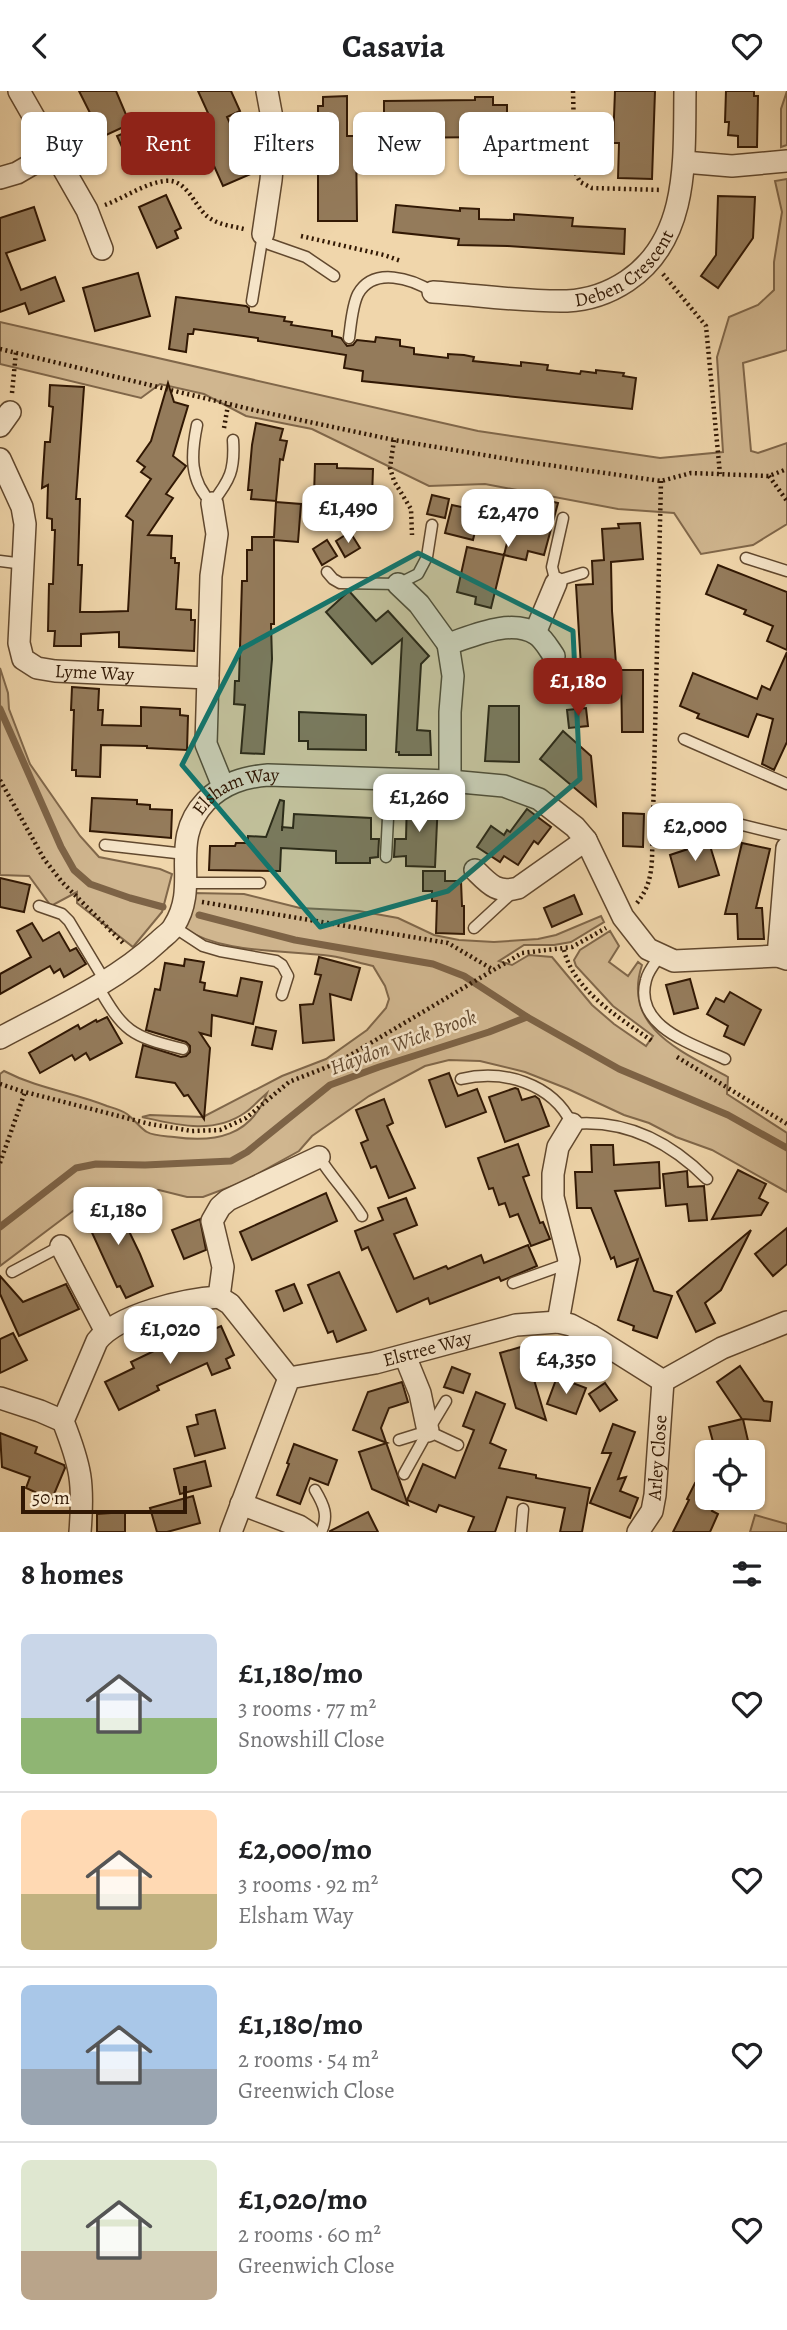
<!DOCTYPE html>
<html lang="en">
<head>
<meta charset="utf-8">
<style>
	body { margin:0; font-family:Alegreya,serif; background:#f6f6f6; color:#202124; height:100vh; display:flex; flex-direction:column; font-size:26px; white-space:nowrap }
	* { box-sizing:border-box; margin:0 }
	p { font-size:23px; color:#757577 }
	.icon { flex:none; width:38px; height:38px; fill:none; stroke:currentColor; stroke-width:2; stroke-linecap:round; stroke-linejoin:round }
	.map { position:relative; height:1441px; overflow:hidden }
	.sheet { display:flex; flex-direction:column; background:#fff; flex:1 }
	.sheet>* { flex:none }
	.hud { position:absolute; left:21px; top:21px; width:746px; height:63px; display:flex; gap:14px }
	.fabs { position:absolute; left:695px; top:1349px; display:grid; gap:14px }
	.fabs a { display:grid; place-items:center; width:70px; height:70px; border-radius:10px; background:#fff; box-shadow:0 2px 5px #0004; font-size:35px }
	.scale { position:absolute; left:21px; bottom:18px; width:166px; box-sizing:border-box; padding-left:7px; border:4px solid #311804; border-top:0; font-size:19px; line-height:24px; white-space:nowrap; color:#311804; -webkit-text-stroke:5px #f5e4c8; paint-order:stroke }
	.price { position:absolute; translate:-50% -60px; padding:0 16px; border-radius:14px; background:#fff; color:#222; font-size:23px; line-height:46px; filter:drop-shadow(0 2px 4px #0008) }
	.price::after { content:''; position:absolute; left:50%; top:42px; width:21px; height:16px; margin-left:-10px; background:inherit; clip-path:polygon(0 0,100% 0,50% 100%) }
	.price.selected { background:#8f2418; color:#fff }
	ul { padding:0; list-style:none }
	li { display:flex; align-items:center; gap:21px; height:175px; padding:0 21px }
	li+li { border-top:2px solid #e0e0e0 }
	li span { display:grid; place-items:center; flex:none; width:196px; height:140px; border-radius:10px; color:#555 }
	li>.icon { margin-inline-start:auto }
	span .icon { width:84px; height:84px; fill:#fffc; stroke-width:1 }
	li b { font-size:30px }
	h2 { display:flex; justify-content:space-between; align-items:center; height:84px; padding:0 21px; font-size:30px }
	.pill { padding:0 24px; border-radius:10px; background:#fff; box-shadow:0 2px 5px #0004; font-size:24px; line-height:63px }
	.pill.selected { background:#8f2418; color:#fff }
	header { display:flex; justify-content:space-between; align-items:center; height:91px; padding:0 21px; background:#fff; font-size:32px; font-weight:700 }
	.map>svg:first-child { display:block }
	.green { fill:#d0b68f; stroke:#80674a; stroke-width:2 }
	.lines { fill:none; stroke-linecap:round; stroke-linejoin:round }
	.stream { stroke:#7d6346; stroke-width:7 }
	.building { fill:#947b5b; stroke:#311804; stroke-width:2 }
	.lane-casing { stroke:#61482e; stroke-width:13 }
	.street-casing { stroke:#61482e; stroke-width:24 }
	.path { stroke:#311804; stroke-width:4.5; stroke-dasharray:2 3.5; stroke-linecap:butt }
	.lane { stroke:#f5e4c8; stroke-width:10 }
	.street { stroke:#f5e4c8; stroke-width:21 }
	.marked { fill:#0f766e; fill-opacity:0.2; stroke:#0f766e; stroke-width:5; stroke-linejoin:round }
	.labels { text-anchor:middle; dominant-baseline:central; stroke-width:5; stroke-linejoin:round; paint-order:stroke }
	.street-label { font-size:19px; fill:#311804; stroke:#f5e4c8 }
	.water-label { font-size:21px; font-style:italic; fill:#634a30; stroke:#f5e4c8 }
</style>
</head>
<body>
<header><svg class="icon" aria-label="back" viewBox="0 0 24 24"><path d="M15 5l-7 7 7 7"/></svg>Casavia<svg class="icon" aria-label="heart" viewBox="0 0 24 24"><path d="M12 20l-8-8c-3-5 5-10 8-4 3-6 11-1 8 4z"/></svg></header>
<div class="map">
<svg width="787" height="1441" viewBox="0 0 787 1441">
	<rect width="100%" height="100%" fill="#f0d6ab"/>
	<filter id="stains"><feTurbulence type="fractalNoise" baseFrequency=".00286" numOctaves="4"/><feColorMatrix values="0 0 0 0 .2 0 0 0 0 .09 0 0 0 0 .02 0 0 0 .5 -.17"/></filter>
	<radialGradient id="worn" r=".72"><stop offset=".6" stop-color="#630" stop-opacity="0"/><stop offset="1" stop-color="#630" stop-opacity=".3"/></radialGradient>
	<g class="green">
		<path d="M787,0V54L781,56V18Z"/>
		<path d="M787,88V259L743,272L751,360L758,362L787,352V433L753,454L701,463L674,422L618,418L485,393L429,395L312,338L246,325L204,303L160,293L141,307L0,273V231L478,340L660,367L723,361L717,266L729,226L758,214L774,199V171L782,121L775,90Z"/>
		<path d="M0,577L8,602L9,618L30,673L80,745L99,766L160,778L172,783L162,821L133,856L77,812V801L51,815L29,785L0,784Z"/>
		<path d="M192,802L244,803L300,817L359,820L398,827L434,844L459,849L494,851L538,848L556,844L601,825L604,831L571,851L554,854H524L499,870L512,874L529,864L552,866L592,914L614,933L646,955L653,945L613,915L576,875L574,869L580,859L610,840L619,855L609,871L628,885L638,871L642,874C621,937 683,961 728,986L727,1003L787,1042V1101L712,1059L676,1046L649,1032L624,1024L568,998L525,981L480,970L449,969L425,975L369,1005L312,1045L299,1060L243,1091L203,1106H187L159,1099L112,1098L95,1105L77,1117L0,1175V983L4,980C39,998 72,1001 107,1015C113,1017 121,1019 127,1023C134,1028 140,1037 147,1041C154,1045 166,1045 174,1046C215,1052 251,1045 267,1002C260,1008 253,1016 246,1021C214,1044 177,1034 142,1026L150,1024L203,1026L282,985L326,968L367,939L386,917L389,908L385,895L373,875C359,872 345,867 331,865C281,858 225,864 181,836Z"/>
		<path d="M755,1424L787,1433V1441H750Z"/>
	</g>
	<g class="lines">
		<g class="stream">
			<path d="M0,618L61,756L74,779L90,793L130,807L163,816"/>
			<path d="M199,824L295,849L433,873L464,885L527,926"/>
			<path d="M0,1136L76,1077L96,1073L145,1074L231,1070L247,1061L330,994L379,976L489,941L527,926L619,978L728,1024L787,1057"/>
		</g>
	</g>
	<g class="building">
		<path d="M79,0H116L130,33L102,46Z"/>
		<path d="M198,0H231L240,20L227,26L253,82L223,95L205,55L211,52L199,26L208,22Z"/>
		<path d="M615,0H655L652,88L618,87L619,52H613Z"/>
		<path d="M726,0H754V5H758L757,56H738V45L728,44L729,31H725Z"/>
		<path d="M347,5V45H356L357,130H318V15H323V6Z"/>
		<path d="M475,6H493V14H507V24L558,25L557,51H493V46L384,47V10L475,9Z"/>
		<path d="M145,33L153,51L160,48L168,65L133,80L117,45Z"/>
		<path d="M166,104L181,137L175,140L178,147L157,157L139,116Z"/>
		<path d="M718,105L755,106L753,147L718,197L701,185L716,164Z"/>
		<path d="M396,114L460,120V117L479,118V128L514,129V123L573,127L572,135L625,138L624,163L508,155L458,154L459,148L393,141Z"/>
		<path d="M34,116L45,149L6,162L21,199L55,186L64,210L29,223L25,212L0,221V127Z"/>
		<path d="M138,182L150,225L95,240L83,197Z"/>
		<path d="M176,206L246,215L249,217V221L285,226L284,230L292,231L291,234L332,240V245L341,247L347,255L353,254L357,249L375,251L376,246L400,249V255L414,257V263L448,267V263L464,264L474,266L473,270L521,275V271L548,274L547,279L580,283L581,280L596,282V279L624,282L623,285L636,287L632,318L362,290L363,280L344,277L346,264L258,250V247L194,238L193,243H188L186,261L169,258Z"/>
		<path d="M168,292L174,311L188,315L173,365L186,375L166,403L173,407L148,444L172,445L171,467H175V472H179L176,518L191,519V529H195L194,560L119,556V541L81,543V555H54L55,540H48L49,493H53L55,439H52V428L47,427L48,394L42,397L45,351H50L53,316L49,315L50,294L84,296L76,408H80L78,474H82L80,521H98L128,520L133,430L126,425L151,388L141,381L145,376L137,370L151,350Z"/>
		<path d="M256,332L283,338L280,349L287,350L283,369L280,368L276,410L251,408L252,399H248L252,354Z"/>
		<path d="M315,373H337V377L373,378L372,406L314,404Z"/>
		<path d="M519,403L558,412L544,464L528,460L526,469L504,464L491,517L475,513L476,506L457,501L467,456L504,464Z"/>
		<path d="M432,404L449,408L445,427L427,423Z"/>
		<path d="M276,411L301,413L298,451L274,449V533H271L272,568L264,663L241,662L245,614L234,613L235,590H239L242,490H247V459H252V446H274Z"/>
		<path d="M452,414L480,420L473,449L445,442Z"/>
		<path d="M640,432L643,468L611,471L612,520L616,573L581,576L576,494L593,493L592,470L604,469L602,438L619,437L618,433Z"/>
		<path d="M350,441L360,457L345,466L336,450Z"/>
		<path d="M327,449L337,465L322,474L313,458Z"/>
		<path d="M718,474L787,501V559L767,550L773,535L744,523L746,519L706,503Z"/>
		<path d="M349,500L376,530L388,520L429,565L421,573L417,639L430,640L431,664H399V661H396L402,548L372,573L326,521Z"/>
		<path d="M787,561V651L774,679L762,673L773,628L757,623L748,646L697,627L699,623L680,615L693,582L757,608L762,595L770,599Z"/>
		<path d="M621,579H643V641H622Z"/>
		<path d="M72,596L99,598L98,619H103L102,634L141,635V616L180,618V624L188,625L187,659L147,657V655L101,654L100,686L76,685V679H72L74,619H71Z"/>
		<path d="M489,615H519V671L485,670Z"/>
		<path d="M586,617L588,635L569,637L567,619Z"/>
		<path d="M299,621L366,624V659L308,658V650H299Z"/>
		<path d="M563,640L591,665L596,715L540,668Z"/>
		<path d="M92,707L137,709V713L150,714V718L172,719L171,747L90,740Z"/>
		<path d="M407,708L438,709L435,776L406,775V765L394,766L395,748H406Z"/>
		<path d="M280,709L284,710L282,740V736L293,737L294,723L371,727V748H379L378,766L370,767V772H336V760L281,757L280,780L209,779L210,755H235L236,752H248V745L266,746Z"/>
		<path d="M527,718L551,736L538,753L534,750L518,774L504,765L500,771L477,756L491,735L504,744L507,739L510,741Z"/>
		<path d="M623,722L644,723L643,756L623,755Z"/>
		<path d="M707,745L719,784L679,796L670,764L688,758L686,752Z"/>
		<path d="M742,752L770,758L756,817H762L764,848H738L737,823H725Z"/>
		<path d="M423,780H445V790H461L462,815H464V843L436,842L437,810H432V800H423Z"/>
		<path d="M0,787L30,794L24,821L0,816Z"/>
		<path d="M574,804L582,823L552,836L544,817Z"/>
		<path d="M32,832L43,850L59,841L70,860L76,857L86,873L64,886L60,878L54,882L50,875L0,903V883L31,866L17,840Z"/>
		<path d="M319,866L360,877L351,909L330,903L334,949L303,952L300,914L313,913L321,884L315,883Z"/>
		<path d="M185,868L204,871L200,891L205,892L204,899L237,905L241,887L262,891L253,933L212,924L211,945L200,942L210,957L204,1028L188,1004L184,1005L175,992L136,986L143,954L181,966L186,965L190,961V955L186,951L146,939L155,898L160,899L165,872L184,875Z"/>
		<path d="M690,888L698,917L674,923L666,894Z"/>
		<path d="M730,901L761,919L744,954L724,945L728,935L707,923L716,907L724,911Z"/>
		<path d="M107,926L122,952L90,969L86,962L75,969L72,964L40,982L29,962L78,934L80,938L96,929L97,931Z"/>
		<path d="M256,936L276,940L272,958L252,954Z"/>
		<path d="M449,982L458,1005L477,998L486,1021L446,1036L429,989Z"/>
		<path d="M515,997L518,998L522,1009L535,1005L539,1008L549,1035L505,1051L489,1006Z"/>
		<path d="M384,1008L393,1032L387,1035L415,1097L389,1107L376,1075L371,1077L361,1052L368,1049L356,1019Z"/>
		<path d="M518,1053L529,1084L523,1086L540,1132L543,1131L550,1148L531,1155L518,1123L510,1126L505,1112L499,1114L493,1097L489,1098L478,1067Z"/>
		<path d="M591,1054H613L614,1074L659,1071L660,1097L615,1100L654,1200L672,1205L657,1247L633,1239L634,1235L618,1229L638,1168L617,1176L614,1166L611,1168L591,1117H577L575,1081H592Z"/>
		<path d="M738,1079L766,1093L759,1107L768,1112L761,1124L712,1128Z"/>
		<path d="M687,1080L688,1096L704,1095L707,1129L689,1130L687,1113L666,1115L663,1083Z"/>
		<path d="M326,1102L337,1130L252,1169L240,1141Z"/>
		<path d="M112,1105L140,1163L153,1195L126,1207L120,1195L117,1196L82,1120Z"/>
		<path d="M406,1107L417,1134L394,1143L414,1188L446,1175L448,1178L481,1164L484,1172L528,1154L537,1175L501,1190L499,1186L430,1213L428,1207L397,1221L368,1156L362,1159L355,1140L383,1129L378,1117Z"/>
		<path d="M200,1128L206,1159L184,1168L172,1139Z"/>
		<path d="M787,1137V1173L773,1185L755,1163Z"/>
		<path d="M751,1139L721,1199L705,1212L715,1232L696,1241L677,1201Z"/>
		<path d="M339,1181L366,1239L337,1251L333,1240L328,1242L308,1194Z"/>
		<path d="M0,1185L23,1211L66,1193L79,1218L19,1245L0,1203Z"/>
		<path d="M294,1193L302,1212L284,1220L276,1200Z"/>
		<path d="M221,1235L234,1264L226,1268L230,1277L212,1284L207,1272L157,1295L159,1299L119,1319L105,1291L134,1277L131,1271L185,1245H189L190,1249Z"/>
		<path d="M13,1242L27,1269L0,1282V1248Z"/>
		<path d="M524,1255L546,1329L516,1317L500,1262Z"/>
		<path d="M740,1275L764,1310L772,1311L770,1330L743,1328L749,1354L742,1356L744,1362H716L709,1336L742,1328L717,1291Z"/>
		<path d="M452,1276L470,1283L463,1302L444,1296Z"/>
		<path d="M557,1286L586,1297L576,1323L547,1313Z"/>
		<path d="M402,1291L408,1311L389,1317L381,1337L408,1414L372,1398L359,1361L387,1352L353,1339L368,1301Z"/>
		<path d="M605,1292L617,1309L600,1320L589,1303Z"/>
		<path d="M476,1301L505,1313L490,1352L506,1359L499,1377L536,1384V1387L590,1397L582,1441H560L565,1417L507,1406L495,1441H468L474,1426L439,1414L436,1421L407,1409L423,1373L455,1387L474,1339L463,1335Z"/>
		<path d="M215,1319L225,1357L195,1365L187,1336L198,1333L196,1324Z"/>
		<path d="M613,1333L635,1341L618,1388L626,1386L620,1400L638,1407L630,1427L590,1412L611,1362H602Z"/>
		<path d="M0,1342L37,1356L35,1362L64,1374L65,1377L52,1408H45L34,1404L35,1401L26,1397L30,1386L2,1376Z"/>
		<path d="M294,1353L337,1369L328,1394L310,1387L300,1413L277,1404L289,1373L287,1372Z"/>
		<path d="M205,1370L211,1395L180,1403L174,1378Z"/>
		<path d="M707,1374V1407H717L712,1420L718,1423L710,1441H673L689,1409L687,1408L695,1392L697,1393Z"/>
		<path d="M193,1405L200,1432L167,1441H157L150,1417Z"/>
		<path d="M125,1421V1441H97V1423Z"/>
		<path d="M368,1421L378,1441H330V1440Z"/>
	</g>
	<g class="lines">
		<defs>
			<g id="lane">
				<path d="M252,210L263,143L269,153L306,166L334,185"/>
				<path d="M349,247C351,233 352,215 358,203C374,175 412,188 433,201"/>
				<path d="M197,334C191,363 189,390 212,412C230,389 235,379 233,349"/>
				<path d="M563,427L552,476L556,492L563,488L583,482"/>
				<path d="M746,467L787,480"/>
				<path d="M0,470L24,473"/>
				<path d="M327,481L333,488L340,492L398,493L418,483L427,466L432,434"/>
				<path d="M554,565L581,607"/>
				<path d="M684,648L787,693"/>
				<path d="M718,728L787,745"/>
				<path d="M105,754L185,763"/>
				<path d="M386,766L390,688"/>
				<path d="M186,792H260"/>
				<path d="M39,815L62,823L69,830L105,890"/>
				<path d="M174,836L203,855L220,860L276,870L282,874L288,885L282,904"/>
				<path d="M474,837L513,801"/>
				<path d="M660,865C655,872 648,880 646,889C633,936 693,953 725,968"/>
				<path d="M97,894C124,941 130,945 183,958"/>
				<path d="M461,988C503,978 552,992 572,1033C625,1028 670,1051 707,1088"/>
				<path d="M319,1066C332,1087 349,1104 362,1125"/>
				<path d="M12,1181L61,1155"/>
				<path d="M513,1192L569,1172"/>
				<path d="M399,1349L428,1340L446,1310"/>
				<path d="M404,1383L428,1340L458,1354"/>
				<path d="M315,1399C324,1414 329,1425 321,1441"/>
				<path d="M521,1441L523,1418"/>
			</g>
			<g id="street">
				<path d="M19,0L87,119L102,158"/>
				<path d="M684,71L732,75L787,70"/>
				<path d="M0,87L17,82L55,60"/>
				<path d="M263,143L271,89L275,43L267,0"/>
				<path id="s1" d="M433,201C477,204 523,211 567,210C588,209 609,202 627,190C690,148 684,67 685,0"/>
				<path d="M0,335L10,321"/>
				<path id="s2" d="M0,368L22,416L25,433L19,552L23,568L37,577L55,580L208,587"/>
				<path d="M212,412L217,443L211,485L206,653L223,695"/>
				<path d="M398,493L419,513L448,553C473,545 511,527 536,543C544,548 549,558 554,565"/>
				<path d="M535,542L556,492"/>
				<path d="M448,553L453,585L450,621V690"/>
				<path d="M475,779C489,793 497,803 518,797L586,749"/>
				<path d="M778,865L787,757"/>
				<path id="s3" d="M0,947C54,918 114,892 159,850C164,845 171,841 174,835C201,793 167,751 206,710C224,692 244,686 268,684L450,690L504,695L539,708L575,736L586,749L623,826L648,858L674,870L778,865L787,868"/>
				<path d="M61,1155L105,1239"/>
				<path d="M558,1231L569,1169L553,1106V1083L558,1056L572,1033"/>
				<path d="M405,1265L420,1302L428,1340"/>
				<path d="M289,1287L230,1213L219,1206L223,1176L212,1130L220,1116L228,1109L319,1066"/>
				<path d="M0,1307L40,1320L63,1330"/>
				<path d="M241,1413L299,1435L308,1441"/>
				<path d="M80,1441C84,1392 81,1376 63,1330L97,1250C118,1223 186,1208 219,1206"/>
				<path id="s4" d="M231,1441L289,1287L375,1272L516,1234L558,1231L571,1234L590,1244L663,1290L722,1257L787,1231"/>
				<path id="s5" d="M638,1441L652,1420L655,1404L663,1290"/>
			</g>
		</defs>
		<use href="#lane" class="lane-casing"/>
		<use href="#street" class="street-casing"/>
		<g class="path">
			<path d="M573,0L575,81L580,91L592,97L662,99"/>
			<path d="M105,114C124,107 145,92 165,90C187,87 194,115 208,126C219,134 232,135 244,138"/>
			<path d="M301,145L384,164L401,170"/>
			<path d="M663,183L706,235L720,383"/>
			<path d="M0,258L258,320L394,349L520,370L661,390L691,382L769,385L787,378"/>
			<path d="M12,302L16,261"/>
			<path d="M224,337L228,314"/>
			<path d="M394,349L390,377L394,390L411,418L412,444"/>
			<path d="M769,385L787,410"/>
			<path d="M0,689L44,768L62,791L124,853"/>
			<path d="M202,811L448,852L492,878"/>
			<path d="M637,812C648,798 651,786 652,768L661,390"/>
			<path d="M564,859C574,900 620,927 652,950"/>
			<path d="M677,966L787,1033"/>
			<path d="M0,993L21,1000L150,1033L192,1040L220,1039L246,1027L289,991L337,972L522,862L572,856L606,837"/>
			<path d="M0,1072L25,1001"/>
		</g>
		<use href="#lane" class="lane"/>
		<use href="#street" class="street"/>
	</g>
	<path class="marked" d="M418,462L573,540L580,688L448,800L320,836L182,674L241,558Z"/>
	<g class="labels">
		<g class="street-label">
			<text stroke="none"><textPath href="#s1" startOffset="203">Deben Crescent</textPath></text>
			<text stroke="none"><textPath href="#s2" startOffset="280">Lyme Way</textPath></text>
			<text stroke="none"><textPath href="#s3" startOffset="373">Elsham Way</textPath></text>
			<text stroke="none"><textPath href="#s4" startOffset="306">Elstree Way</textPath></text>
			<text stroke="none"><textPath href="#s5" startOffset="79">Arley Close</textPath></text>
		</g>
		<g class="water-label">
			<text transform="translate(403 951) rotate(-20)">Haydon Wick Brook</text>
		</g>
	</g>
	<rect width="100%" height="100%" filter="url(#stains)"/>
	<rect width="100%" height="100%" fill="url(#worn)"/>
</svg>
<div class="fabs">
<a><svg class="icon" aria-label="locate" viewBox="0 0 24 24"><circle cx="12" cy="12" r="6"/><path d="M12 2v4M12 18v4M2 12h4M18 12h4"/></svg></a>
</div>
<div class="scale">50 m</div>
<b class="price" style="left:348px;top:454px">£1,490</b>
<b class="price" style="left:508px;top:458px">£2,470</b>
<b class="price selected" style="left:578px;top:627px">£1,180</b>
<b class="price" style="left:419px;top:743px">£1,260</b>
<b class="price" style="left:695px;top:772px">£2,000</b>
<b class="price" style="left:118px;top:1156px">£1,180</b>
<b class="price" style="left:170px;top:1275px">£1,020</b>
<b class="price" style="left:566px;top:1305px">£4,350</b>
<div class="hud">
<a class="pill">Buy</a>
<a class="pill selected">Rent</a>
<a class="pill">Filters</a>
<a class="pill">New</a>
<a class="pill">Apartment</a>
</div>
</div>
<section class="sheet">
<h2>8 homes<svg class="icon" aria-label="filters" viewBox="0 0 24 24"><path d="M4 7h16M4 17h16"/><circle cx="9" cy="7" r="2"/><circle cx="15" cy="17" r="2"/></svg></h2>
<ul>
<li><span style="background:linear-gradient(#c9d6e8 60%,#8fb573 0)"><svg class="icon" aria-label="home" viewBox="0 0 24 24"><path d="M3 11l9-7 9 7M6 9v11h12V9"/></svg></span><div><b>£1,180/mo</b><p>3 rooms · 77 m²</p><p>Snowshill Close</p></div><svg class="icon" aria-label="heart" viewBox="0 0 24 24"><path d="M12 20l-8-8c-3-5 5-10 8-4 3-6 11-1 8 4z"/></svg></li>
<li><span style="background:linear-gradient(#ffd9b3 60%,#c2b280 0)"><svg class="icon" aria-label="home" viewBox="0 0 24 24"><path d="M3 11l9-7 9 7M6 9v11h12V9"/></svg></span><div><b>£2,000/mo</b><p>3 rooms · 92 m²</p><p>Elsham Way</p></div><svg class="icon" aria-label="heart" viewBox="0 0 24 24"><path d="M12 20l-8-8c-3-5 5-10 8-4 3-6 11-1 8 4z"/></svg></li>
<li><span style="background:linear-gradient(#a9c7e8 60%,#9aa5b1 0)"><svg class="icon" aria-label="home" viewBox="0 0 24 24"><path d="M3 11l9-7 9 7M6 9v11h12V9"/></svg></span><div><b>£1,180/mo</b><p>2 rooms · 54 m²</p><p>Greenwich Close</p></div><svg class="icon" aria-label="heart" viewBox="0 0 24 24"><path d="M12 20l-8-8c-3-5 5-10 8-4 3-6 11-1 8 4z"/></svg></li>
<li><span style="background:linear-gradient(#dfe7d0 65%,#b9a48a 0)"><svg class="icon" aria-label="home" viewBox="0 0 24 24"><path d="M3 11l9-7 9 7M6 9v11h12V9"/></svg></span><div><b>£1,020/mo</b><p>2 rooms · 60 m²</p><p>Greenwich Close</p></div><svg class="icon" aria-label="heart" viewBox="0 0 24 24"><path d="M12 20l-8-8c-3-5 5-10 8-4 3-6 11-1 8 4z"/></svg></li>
</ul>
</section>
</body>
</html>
